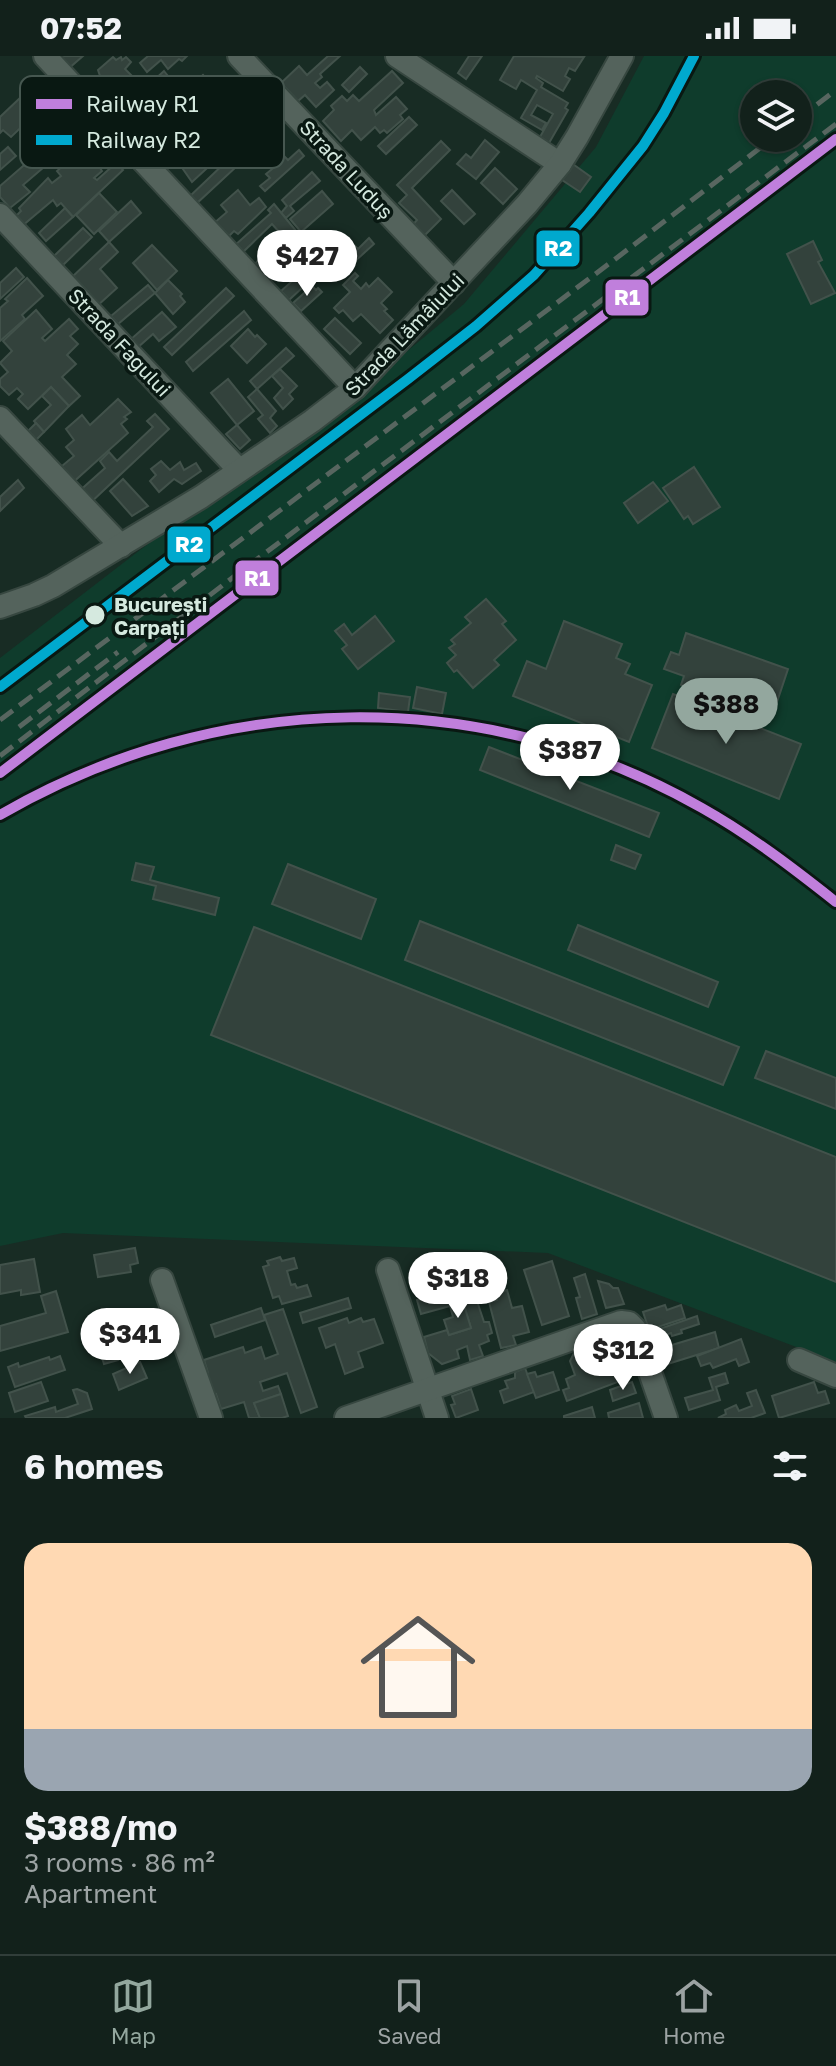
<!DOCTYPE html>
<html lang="en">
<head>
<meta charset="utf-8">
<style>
	body { margin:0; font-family:"Golos Text",sans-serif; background:#1f2e28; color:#f1f3f6; height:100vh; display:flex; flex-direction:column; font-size:30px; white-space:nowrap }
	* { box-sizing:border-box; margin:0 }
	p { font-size:26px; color:#9ca3a3 }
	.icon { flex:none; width:44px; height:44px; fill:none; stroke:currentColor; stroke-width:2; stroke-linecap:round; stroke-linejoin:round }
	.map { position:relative; height:1362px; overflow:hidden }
	.panel { display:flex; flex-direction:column; background:#12211b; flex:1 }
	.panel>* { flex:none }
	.buttons { position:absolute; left:740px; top:24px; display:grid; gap:16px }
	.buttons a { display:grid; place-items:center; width:72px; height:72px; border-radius:50%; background:#12211b; box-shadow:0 2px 6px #0004,0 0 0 2px #313e3a; font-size:40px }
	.price { position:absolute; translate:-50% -68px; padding:0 18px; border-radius:28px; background:#fff; color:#222; font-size:26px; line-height:52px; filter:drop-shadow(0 2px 4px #0008) }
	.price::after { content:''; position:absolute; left:50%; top:48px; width:24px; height:18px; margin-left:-12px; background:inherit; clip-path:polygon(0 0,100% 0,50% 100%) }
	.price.current { background:#93a79e; color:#111 }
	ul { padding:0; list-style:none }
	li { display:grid; align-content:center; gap:16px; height:424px; padding:0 24px }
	li span { display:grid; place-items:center; height:248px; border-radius:24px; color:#555 }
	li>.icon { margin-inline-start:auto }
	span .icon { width:144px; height:144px; fill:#fffc; stroke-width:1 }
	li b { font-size:34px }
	h2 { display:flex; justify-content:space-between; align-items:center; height:96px; padding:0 24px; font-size:34px }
	.status { display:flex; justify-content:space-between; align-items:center; height:56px; padding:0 40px; background:#12211b; direction:ltr }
	.status svg { height:22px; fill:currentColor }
	.tabs { display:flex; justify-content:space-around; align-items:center; height:112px; border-top:2px solid #313e3a; background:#12211b; font-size:22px; color:#9ca3a3 }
	.tabs a { display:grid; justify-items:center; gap:4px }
	.tabs .current { color:#93a79e }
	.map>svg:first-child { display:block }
	.built { fill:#0f3c2c; fill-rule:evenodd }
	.building { fill:#33423c; stroke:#42524b; stroke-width:2 }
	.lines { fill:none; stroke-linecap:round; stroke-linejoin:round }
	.minor-casing { stroke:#374740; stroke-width:26 }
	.minor { stroke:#54635c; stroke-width:22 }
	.rail { stroke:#586660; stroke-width:5; stroke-dasharray:16 8; stroke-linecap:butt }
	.rail-1-casing { stroke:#091812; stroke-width:16 }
	.rail-2-casing { stroke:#091812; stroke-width:16 }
	.rail-1 { stroke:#c07fdc; stroke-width:10 }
	.rail-2 { stroke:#00a9ce; stroke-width:10 }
	.stop-dot { fill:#d5e9df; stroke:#091812; stroke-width:3 }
	.labels { text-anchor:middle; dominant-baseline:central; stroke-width:7; stroke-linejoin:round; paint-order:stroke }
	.street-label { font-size:20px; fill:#d5e9df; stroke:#091812 }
	.stop-label { font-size:20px; font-weight:bold; fill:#d5e9df; stroke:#091812; text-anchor:start }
	.key { fill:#091812; stroke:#465750; stroke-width:2 }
	.key-label { font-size:22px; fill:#d5e9df }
	.line-badge { stroke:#091812; stroke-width:3 }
	.badge-label { font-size:22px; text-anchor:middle; font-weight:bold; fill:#fff }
</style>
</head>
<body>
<div class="status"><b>07:52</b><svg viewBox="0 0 49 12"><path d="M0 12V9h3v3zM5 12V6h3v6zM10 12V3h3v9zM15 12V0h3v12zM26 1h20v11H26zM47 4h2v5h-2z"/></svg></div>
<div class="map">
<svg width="836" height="1362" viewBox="0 0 836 1362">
	<rect width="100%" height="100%" fill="#182c24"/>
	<path class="built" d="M644,0H836V1306L548,1197L63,1177L0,1190V602L140,494L358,336L464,248L596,91ZM754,38H798V82H754Z"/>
	<g class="building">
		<path d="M64,0H83L68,13L60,4Z"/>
		<path d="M148,0H187L182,5L179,3L168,13L161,4L147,16L140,7Z"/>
		<path d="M328,0H340L320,18L322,21L315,27L320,32L327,26L334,34L316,51L305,39L298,45L281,27L299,10L307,19Z"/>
		<path d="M469,0H482L466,23L458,17Z"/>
		<path d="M514,0L584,1L575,15L569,12L565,20L570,23L563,35L537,20L536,22L543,27L541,31L568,47L565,52L568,54L549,87L540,81L553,58L537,49L531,59L546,67L542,74L521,62L537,34L521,24L516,33L500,24Z"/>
		<path d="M113,1L116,4L121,1L122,4L126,1L131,6L125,13L133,21L113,41L102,33L95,42L89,36V30L100,20L98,14Z"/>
		<path d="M360,11L367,18L349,36L342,29Z"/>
		<path d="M164,15L176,30L127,72L119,63L127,56L123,52L141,36L145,42L158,31L153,25Z"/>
		<path d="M392,15L403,27L374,54L376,59L396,41L407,53L400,59L403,63L387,77L384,74L380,77L375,71L361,84L352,74L341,85L323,65L334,54L331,50L342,40L347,45L353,39L359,45Z"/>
		<path d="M203,19L225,43L211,55L209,52L193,67L185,57L177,64L183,71L169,84L173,88L164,96L160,91L155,95L149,89L146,92L137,82L152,68L149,65L173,45L167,38L176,30L178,34L182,31L186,35Z"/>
		<path d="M20,42L35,58L11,81L3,74L0,77V61Z"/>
		<path d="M409,61L417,69L386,98L378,90Z"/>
		<path d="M217,69L227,81L224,84L230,91L192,126L178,106Z"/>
		<path d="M68,71L78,82L23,129L30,136L10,152L0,141V130Z"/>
		<path d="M485,84L499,96L476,123L457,108L466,98L471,102Z"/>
		<path d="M441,85L450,94L412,132L441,163L420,184L409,173L417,164L399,147L407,139L397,129Z"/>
		<path d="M91,89L107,106L100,112L102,115L94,122L97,124L116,107L123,114L73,161L61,147L57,150L53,144L22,170L15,161L21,155L19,152L48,122L52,127L61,120L57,115L77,97L79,100Z"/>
		<path d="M8,91L16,100L0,114V98Z"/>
		<path d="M299,94L304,100L265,135L260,130L270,122L266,118L277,109L273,105L281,97L288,104Z"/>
		<path d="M229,103L236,111L196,148L189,141Z"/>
		<path d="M570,106L591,121L580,136L559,122Z"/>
		<path d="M495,112L517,133L503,148L481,127Z"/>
		<path d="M312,116L320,125L290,150L294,155L286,162L281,157L287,150L282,144Z"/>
		<path d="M238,134L250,149L259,142L266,151L238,178L234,175L227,182L213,168L227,156L221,149Z"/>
		<path d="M452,134L475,158L464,168L441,145Z"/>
		<path d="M322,135L333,148L301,176L290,163Z"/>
		<path d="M99,137L117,156L94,178L76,159Z"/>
		<path d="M131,145L141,157L109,186L99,175Z"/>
		<path d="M274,148L301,181L259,218L253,210L273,188L270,185L280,177L272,168L241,198L234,190L271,157L268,154Z"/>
		<path d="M65,152L73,161L46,185L39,177Z"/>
		<path d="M83,172L92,181L62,210L53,201Z"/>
		<path d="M301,181L319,201L303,216L295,208L302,202L299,198L267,227L259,218Z"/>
		<path d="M369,182L374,188L343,216L336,207L355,190L358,193Z"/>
		<path d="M813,185L822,204L818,206L835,237L811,248L787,198Z"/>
		<path d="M109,186L118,196L100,213L117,232L97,250L71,222Z"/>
		<path d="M152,189L177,215L157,234L133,207Z"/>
		<path d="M308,211L315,220L289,244L281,235Z"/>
		<path d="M16,212L24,221L0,243V227Z"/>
		<path d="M355,217L358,220L353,225L361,233L366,227L369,231L378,222L392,236L381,247L387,253L384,255L393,264L380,277L361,258L353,265L343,254L339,257L334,252L350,236L343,229Z"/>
		<path d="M27,222L43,240L22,259L25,263L0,285V252L8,245L5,243Z"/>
		<path d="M168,224L182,238L180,240L185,246L173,258L155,237Z"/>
		<path d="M148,229L155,237L118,268L111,260Z"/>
		<path d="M312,230L316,234L318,232L322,236L301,255L293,247Z"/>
		<path d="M226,232L234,240L172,299L164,291Z"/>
		<path d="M36,254L52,273L42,282L45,285L69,263L78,273L70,280L78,288L67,299L76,308L62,321L80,340L69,350L51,331L28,353L18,343L23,338L17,332L9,339L0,330V323L8,316L0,307L12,295L3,285Z"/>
		<path d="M244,255L251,264L193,315L186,306Z"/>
		<path d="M162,256L176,271L159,285L153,278L137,292L130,284Z"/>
		<path d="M335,262L361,287L350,298L324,273Z"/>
		<path d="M248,273L255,281L257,279L266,288L247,307L231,290Z"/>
		<path d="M286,292L294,300L257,333L250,325Z"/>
		<path d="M280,313L297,330L289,338L293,343L283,353L274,342L283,332L272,320Z"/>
		<path d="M228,323L254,355L237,369L211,337Z"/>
		<path d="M51,331L69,350L44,376L34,365L51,349L42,340Z"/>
		<path d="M257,333L276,355L270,362L277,370L270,377L258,363L263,359L248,341Z"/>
		<path d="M118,343L131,356L124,361L127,363L121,368L128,377L70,429L56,415L74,400L66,391L74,384L66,373L82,359L90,369Z"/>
		<path d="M155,358L169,373L88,449L77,437L105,412L100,405L109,396L117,405L153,371L147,365Z"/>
		<path d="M36,367L44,376L33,387L25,378Z"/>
		<path d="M237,369L250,384L240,393L226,378Z"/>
		<path d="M161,405L170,414L180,406L184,414L196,407L201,415L182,428L174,423L159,436L150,425L156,419L151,413Z"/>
		<path d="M694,411L720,451L693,468L688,460L684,463L663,432Z"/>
		<path d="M123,423L148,450L132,460L110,435Z"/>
		<path d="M18,424L24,432L0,455V441Z"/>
		<path d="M653,426L668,445L638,467L624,447Z"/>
		<path d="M486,543L506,565L502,568L516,584L494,604L499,609L473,632L457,614L454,616L447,607L456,599L449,592L455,588L451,584L471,567L465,561Z"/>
		<path d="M375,560L394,585L358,613L342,593L347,589L335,575L344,568L352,579Z"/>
		<path d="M564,565L622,588L616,602L630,608L625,618L652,629L629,686L513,640L527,605L546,613Z"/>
		<path d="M686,577L788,613L772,661L681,629L684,620L664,613L671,596L679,599Z"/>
		<path d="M417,631L446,637L442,658L413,652Z"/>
		<path d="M379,637L410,641L408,656L378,652Z"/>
		<path d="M673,638L801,688L779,743L652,692Z"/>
		<path d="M489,691L659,757L649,781L480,714Z"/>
		<path d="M616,789L641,799L635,813L611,804Z"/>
		<path d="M136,807L154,811L150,824L219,842L215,859L153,843L156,830L132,824Z"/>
		<path d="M288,808L376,843L361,883L272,848Z"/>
		<path d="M420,865L739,991L723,1029L405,904Z"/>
		<path d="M578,869L718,926L708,951L568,894Z"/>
		<path d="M254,871L836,1101V1226L211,979Z"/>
		<path d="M766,995L836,1022V1053L755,1022Z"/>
		<path d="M135,1192L138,1207L130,1209L131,1216L98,1221L94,1199Z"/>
		<path d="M280,1201L282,1205L294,1202L297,1212L287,1215L291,1229L295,1228L297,1232L307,1229L311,1240L282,1248L279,1240L273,1242L263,1211L269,1209L267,1205Z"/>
		<path d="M34,1203L40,1236L21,1239V1234L0,1238V1209Z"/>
		<path d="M552,1205L569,1260L542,1269L524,1214Z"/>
		<path d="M585,1218L597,1258L582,1263L576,1242L580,1241L574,1222Z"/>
		<path d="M598,1225L609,1228L613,1232H618L624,1248L606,1252Z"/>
		<path d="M507,1234L512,1252L522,1250L529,1276L513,1280L516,1289L501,1292L489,1246L497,1244L495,1238Z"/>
		<path d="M56,1235L68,1276L0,1295V1270L46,1257L41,1240Z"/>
		<path d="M446,1236L450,1250L421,1258L417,1244Z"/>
		<path d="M348,1242L351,1252L303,1267L300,1257Z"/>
		<path d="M476,1242L484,1266H489L492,1277L487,1279L489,1285L479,1289L483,1300L470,1304L467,1290L457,1294L459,1302L442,1308L428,1297L424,1281L447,1274L449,1279L471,1272L463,1246Z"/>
		<path d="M463,1246L471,1272L449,1279L444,1264L453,1261L450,1250Z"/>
		<path d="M665,1249L667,1254L681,1249L685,1262L649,1274L643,1256Z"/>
		<path d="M261,1252L265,1264L215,1281L211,1269Z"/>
		<path d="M283,1253L317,1351L301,1357L287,1317L260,1326L263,1335L278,1330L281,1338L254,1347L260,1362H249L244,1346L221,1353L216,1338L211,1340L204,1319L208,1317L204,1304L243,1291L245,1297L261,1291L265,1303L278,1298L264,1259Z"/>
		<path d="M697,1260L699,1268L681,1274L682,1277L672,1280L671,1277L653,1283L651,1276Z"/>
		<path d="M347,1262L349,1267L361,1262L363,1266L374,1263L383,1287L358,1296L363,1311L345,1318L335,1288L326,1292L319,1272Z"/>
		<path d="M145,1267L151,1285L141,1288L143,1295L130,1299L129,1295L116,1299L118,1304L104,1308L97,1286L123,1278L121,1274Z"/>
		<path d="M715,1276L719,1292L658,1311L652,1295Z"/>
		<path d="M741,1283L749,1306L739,1310L736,1303L713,1312L710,1307L701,1310L697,1300Z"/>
		<path d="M610,1284L621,1290L628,1308L619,1311L623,1324L567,1345L563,1334L569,1332L566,1323L575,1319L570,1305L576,1293Z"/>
		<path d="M60,1300L65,1314L15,1331L8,1311L18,1307L19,1311L49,1301L50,1304Z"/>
		<path d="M140,1306L147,1322L119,1334L113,1318Z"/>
		<path d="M525,1312L534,1336L504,1347L500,1335L508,1332L505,1325L515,1322V1316Z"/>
		<path d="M535,1316L537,1321L553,1316L559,1334L536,1342L527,1318Z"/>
		<path d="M725,1317L728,1327L716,1331L720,1344L689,1354L685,1342L713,1334L709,1322Z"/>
		<path d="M41,1326L48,1345L15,1356L9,1337Z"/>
		<path d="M632,1326L636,1337L613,1345L610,1334Z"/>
		<path d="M814,1326L818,1337L825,1335L829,1347L779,1362L772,1340Z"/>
		<path d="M77,1333L87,1337L92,1353L65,1362H26L25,1360L55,1351L56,1356L78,1348L73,1334Z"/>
		<path d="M471,1333L478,1354L456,1362L451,1349L455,1348L452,1340Z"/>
		<path d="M756,1334L765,1357L751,1362H718L726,1358L725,1354L736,1349L739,1355L752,1350L747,1337Z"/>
		<path d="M281,1338L288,1360L282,1362H260L254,1347Z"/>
		<path d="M639,1347L643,1362H609L608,1357Z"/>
		<path d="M592,1351L595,1362H564V1360Z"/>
	</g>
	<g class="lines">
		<defs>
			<g id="minor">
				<path d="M45,0L355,332"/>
				<path d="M239,0L454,227"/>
				<path d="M397,0L560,108"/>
				<path d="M0,159L239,414"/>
				<path d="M0,362L121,490"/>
				<path d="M0,551L34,539L53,530L201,441L312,365L355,332L527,148L560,108L577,81L622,0"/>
				<path d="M388,1214L437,1362"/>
				<path d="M162,1224L211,1362"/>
				<path d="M799,1304L836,1320"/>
				<path d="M346,1362L621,1266L629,1267L635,1273L666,1362"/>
			</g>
		</defs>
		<use href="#minor" class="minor-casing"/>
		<use href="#minor" class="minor"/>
		<g class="rail">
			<path d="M798,63L836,34"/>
			<path d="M0,631L408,323L476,270L534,219L589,157L643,90L664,57L694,0"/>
			<path d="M0,664L614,204L773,82"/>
			<path d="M19,671L118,596"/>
			<path d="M0,700L240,516L836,68"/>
		</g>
		<defs>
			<g id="rail-1">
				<path d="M0,717L836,83"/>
				<path d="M0,759C217,633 483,627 702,752C750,779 793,812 836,846"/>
			</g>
			<path id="rail-2" d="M0,631L408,323L476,270L534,219L589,157L643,90L664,57L694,0"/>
		</defs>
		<use href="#rail-1" class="rail-1-casing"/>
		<use href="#rail-2" class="rail-2-casing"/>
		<use href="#rail-1" class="rail-1"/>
		<use href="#rail-2" class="rail-2"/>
	</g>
	<circle class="stop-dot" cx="95" cy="559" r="11"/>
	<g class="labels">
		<g class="street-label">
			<text transform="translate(347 113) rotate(47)">Strada Luduș</text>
			<text transform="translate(404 278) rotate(-46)">Strada Lămâiului</text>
			<text transform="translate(120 286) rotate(47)">Strada Fagului</text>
		</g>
		<g class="stop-label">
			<text x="114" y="548">București<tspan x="114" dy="23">Carpați</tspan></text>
		</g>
	</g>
	<rect x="20" y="20" width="264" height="92" rx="12" class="key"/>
	<rect x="36" y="43" width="36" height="10" fill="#c07fdc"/>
	<rect x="36" y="79" width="36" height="10" fill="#00a9ce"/>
	<g class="key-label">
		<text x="86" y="56">Railway R1</text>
		<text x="86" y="92">Railway R2</text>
	</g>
	<g class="line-badge">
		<rect x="535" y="173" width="46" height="39" rx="8" fill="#00a9ce"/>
		<rect x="604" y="222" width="46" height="39" rx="8" fill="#c07fdc"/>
		<rect x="166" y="469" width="46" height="39" rx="8" fill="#00a9ce"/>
		<rect x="234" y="503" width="46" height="38" rx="8" fill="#c07fdc"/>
	</g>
	<g class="badge-label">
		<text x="558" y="200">R2</text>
		<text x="627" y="249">R1</text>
		<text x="189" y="496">R2</text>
		<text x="257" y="530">R1</text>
	</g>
</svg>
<div class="buttons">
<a><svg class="icon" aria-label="layers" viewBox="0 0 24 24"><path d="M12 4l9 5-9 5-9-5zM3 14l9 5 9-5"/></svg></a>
</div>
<b class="price" style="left:307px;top:242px">$427</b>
<b class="price current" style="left:726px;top:690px">$388</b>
<b class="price" style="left:570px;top:736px">$387</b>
<b class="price" style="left:458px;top:1264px">$318</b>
<b class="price" style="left:130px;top:1320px">$341</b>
<b class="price" style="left:623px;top:1336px">$312</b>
</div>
<section class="panel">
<h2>6 homes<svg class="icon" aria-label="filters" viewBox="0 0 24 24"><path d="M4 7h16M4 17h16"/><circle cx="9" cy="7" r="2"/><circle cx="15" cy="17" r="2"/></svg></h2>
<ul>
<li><span style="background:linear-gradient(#ffd9b3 75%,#9aa5b1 0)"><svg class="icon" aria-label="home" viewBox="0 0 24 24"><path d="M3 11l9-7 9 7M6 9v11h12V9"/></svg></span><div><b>$388/mo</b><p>3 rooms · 86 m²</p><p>Apartment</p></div></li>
</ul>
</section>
<nav class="tabs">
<a class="current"><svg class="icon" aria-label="map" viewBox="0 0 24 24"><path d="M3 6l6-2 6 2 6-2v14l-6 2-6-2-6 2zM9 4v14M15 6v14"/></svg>Map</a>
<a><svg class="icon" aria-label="saved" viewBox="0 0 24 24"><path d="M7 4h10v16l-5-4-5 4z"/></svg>Saved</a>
<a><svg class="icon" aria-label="home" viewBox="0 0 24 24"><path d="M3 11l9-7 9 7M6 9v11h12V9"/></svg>Home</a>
</nav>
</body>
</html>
